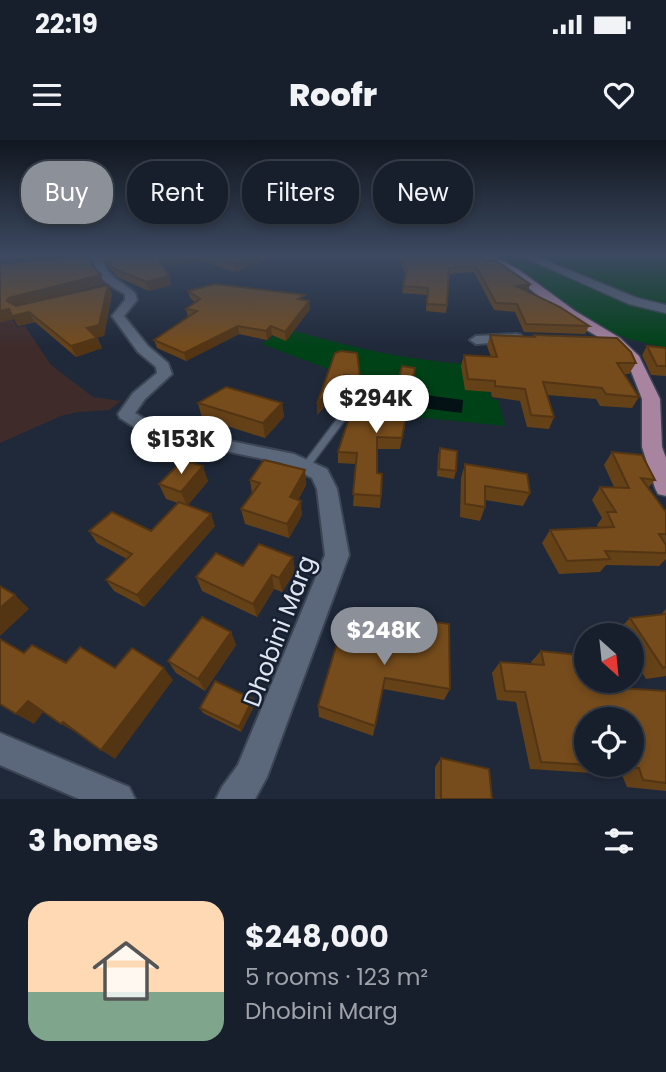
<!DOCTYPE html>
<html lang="en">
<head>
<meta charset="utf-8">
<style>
	body { margin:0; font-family:Poppins,sans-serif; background:#242c38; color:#f1f3f6; height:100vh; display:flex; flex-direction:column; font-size:26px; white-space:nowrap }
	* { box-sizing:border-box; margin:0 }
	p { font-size:23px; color:#9ea2a9 }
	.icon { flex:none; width:38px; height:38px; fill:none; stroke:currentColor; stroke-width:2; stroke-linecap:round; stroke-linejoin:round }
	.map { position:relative; height:659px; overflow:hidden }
	.panel { display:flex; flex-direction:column; background:#171f2c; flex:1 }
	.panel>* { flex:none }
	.hud { position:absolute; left:21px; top:21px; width:625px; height:63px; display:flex; gap:14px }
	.needle { width:46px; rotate:153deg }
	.tools { position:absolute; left:574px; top:483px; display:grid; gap:14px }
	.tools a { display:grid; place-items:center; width:70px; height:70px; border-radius:50%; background:#171f2c; box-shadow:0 4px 10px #0003,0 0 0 2px #363d48; font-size:35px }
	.price { position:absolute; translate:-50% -60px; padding:0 16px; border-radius:24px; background:#fff; color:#222; font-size:23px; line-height:46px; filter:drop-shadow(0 2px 4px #0008) }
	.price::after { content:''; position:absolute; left:50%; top:42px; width:21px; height:16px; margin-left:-10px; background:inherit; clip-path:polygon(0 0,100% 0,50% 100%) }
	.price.selected { background:#8c9099; color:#fff }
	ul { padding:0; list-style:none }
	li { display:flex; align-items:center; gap:21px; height:175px; padding:0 28px }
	li span { display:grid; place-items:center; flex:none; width:196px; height:140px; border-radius:21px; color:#555 }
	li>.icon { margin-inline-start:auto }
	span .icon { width:84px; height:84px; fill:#fffc; stroke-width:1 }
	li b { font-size:30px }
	h2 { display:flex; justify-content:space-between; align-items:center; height:84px; padding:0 28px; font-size:30px }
	.pill { padding:0 24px; border-radius:28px; background:#171f2c; box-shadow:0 4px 10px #0003,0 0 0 2px #363d48; font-size:24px; line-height:63px }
	.pill.selected { background:#8c9099; color:#fff }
	.status { display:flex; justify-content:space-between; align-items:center; height:49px; padding:0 35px; background:#171f2c; direction:ltr }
	.status svg { height:19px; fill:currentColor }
	header { display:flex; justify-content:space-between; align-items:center; height:91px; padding:0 28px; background:#171f2c; font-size:32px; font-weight:800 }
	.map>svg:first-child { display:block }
	.education { fill:#3f2b2a }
	.green { fill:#004217 }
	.water { fill:#041115 }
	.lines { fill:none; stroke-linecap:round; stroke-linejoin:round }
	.lane-casing { stroke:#3c4553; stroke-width:3 }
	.street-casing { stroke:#3c4553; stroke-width:4 }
	.secondary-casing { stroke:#3c4553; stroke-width:3 }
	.primary-casing { stroke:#3c4553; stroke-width:3 }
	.lane { fill:#5b677b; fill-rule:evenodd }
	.street { fill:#5b677b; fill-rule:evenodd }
	.secondary { fill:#5b677b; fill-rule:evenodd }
	.primary { fill:#a884a0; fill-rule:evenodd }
	.wall { fill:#654118 }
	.shaded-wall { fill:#533514 }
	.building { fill:#764c1c; stroke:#533514; stroke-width:2; fill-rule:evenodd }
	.labels { text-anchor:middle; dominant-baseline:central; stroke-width:5; stroke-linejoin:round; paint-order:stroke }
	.street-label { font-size:24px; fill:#dee5f0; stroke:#162030 }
</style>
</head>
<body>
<div class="status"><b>22:19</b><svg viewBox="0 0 49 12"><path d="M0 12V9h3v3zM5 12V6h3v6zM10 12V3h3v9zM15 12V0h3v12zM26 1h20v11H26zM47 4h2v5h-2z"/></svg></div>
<header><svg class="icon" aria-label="menu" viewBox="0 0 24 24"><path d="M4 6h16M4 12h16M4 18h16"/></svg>Roofr<svg class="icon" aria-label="heart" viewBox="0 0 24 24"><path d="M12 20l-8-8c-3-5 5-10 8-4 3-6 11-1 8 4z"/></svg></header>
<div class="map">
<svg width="666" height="659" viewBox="0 0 666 659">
	<rect width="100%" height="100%" fill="#1f293a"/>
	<path class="education" d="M10,175L17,187L25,186L51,225L93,257L121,261L109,270L78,272L61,276L0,303V177Z"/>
	<g class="green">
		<path d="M490,115H666V208C647,203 626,200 609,191C566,169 533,136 490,115Z"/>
		<path d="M285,188C351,208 415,222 483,225L491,258L498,260L505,286L376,273L330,261L352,238L262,204Z"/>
	</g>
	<path class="water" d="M418,254L463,260L462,273L415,267Z"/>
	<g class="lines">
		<defs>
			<path id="lane" d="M349,263H355L356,265L309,328H303L301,326L303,324Z"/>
			<g id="street">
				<path d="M95,117H101C110,141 118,138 135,153L137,160L124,176L148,206L168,223L172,234L145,259L135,273L156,286L294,314L327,329L337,349L349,415L267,637L255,659H216L222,647L238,625L325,415L317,349L312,338L282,323L145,294L120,278L118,274L133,253L157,233L156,227L138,212L112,176L125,160V154C110,146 92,137 95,117Z"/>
				<path d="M516,194L521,195V201L476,204L470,200L476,196Z"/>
				<path d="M0,593L129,647L135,659H79L0,625Z"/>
			</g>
			<g id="secondary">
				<path d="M109,115H142L137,118L62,125L57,122L62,119Z"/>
				<path d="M519,115H532L637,158L666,165V173L629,164Z"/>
			</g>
			<path id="primary" d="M479,115H491L519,130L575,171L620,198L639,216L660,259L662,307L666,318V356L658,354L655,348L642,307V259L627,221L610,204L565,177L511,134Z"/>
		</defs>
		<use href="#lane" class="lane-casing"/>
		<use href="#street" class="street-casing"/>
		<use href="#secondary" class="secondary-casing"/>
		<use href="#primary" class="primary-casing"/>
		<use href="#lane" class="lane"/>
		<use href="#street" class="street"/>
		<use href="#secondary" class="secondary"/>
		<use href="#primary" class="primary"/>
	</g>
	<g class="wall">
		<path d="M103,115H279L235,132L202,121L163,126L169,136L171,145L149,151L117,137L106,123Z"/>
		<path d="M397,115H481L487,121L530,144L528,151L589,186L585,194L524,192L515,172L494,170L474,132L449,134L447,165L446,173L426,171L427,155L402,153L405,134L401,121H398Z"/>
		<path d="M90,116L93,128L104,144L48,158L108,145L112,154L104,196L97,197L102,208L76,217L35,182L18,186L14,179L0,182V124Z"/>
		<path d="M188,151L305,160L310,169L286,201L272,195L267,200L239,194L186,221L157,208L154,200L188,177L186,169L196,163L190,158Z"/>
		<path d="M490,195L533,197L534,195L636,223L629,234H624L639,257L632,268L600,266L596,259L547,255L554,277L549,289L527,287L520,261L492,257L491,252L465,250L461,226L464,215L491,217L487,206Z"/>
		<path d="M647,206L666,208V236L651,235L642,215Z"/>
		<path d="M335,213L360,237L359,248L344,245L317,275V264Z"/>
		<path d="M415,228L400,309H377V333L381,356L380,368L353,366L356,324L338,323V312L389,274Z"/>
		<path d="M198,263H282L284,277L265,298L202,278Z"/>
		<path d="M440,308L456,331L454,339L437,336L438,315Z"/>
		<path d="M612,312L655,340L648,348L666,372V419L659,426L606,425L600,432L559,434L542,403L550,390L599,388L597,385L602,378L592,360L600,347H614L604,325Z"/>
		<path d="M465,324L530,353L523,366L485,360V367L480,381L460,377L461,338Z"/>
		<path d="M305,330L306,345L298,360L302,375L289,398L245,384L241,369L252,354L250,340Z"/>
		<path d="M208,341L188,365L215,386L144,467L114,451L106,440L127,419L97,403L89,391H151L178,363L166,359L159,344Z"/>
		<path d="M243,426L295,432L282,452L274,449L257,477L202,451L196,437Z"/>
		<path d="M666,469V536L646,539L632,516V495H618L616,492L630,478L664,474L662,473Z"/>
		<path d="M407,478L450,549L444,560L383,549L373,596L319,577L318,566L403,504V491Z"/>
		<path d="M231,492L236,505L205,551L176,533L168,521Z"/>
		<path d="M541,511L588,546L666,551V651L627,647L622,635L530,629L516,562L497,560L492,533L500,522L532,524L531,522Z"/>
		<path d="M255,564L241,592L203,573L200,568Z"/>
		<path d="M441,618L492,659H435V627Z"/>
	</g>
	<g class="shaded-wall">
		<path d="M0,115H80L0,121Z"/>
		<path d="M183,115H200L202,121L161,126L158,118Z"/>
		<path d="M257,115H279L235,132L233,124Z"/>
		<path d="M101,135L104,144L14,167L7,161L9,158Z"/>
		<path d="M169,136L171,145L149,151L146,142Z"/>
		<path d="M530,144L528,151L516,146Z"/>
		<path d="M108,145L112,154L104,196L91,199L87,188Z"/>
		<path d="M309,161L310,169L286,201L285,192Z"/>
		<path d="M9,169L29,172L35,182L18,186L14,179L0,182V171Z"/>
		<path d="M238,186L239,194L186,221L184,213Z"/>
		<path d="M271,186L272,195L267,200L266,191Z"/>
		<path d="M97,198L102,208L76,217L71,206Z"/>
		<path d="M344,235V245L317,275V264Z"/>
		<path d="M282,263L284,277L265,298L263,283Z"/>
		<path d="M203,326L208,341L187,366L181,352Z"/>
		<path d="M305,330L306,345L292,372L290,357Z"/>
		<path d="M301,361L302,375L289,398L287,384Z"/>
		<path d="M211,374L215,386L144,467L137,455Z"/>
		<path d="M293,417L295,432L282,452L279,438Z"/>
		<path d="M272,435L274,449L257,477L253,464Z"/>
		<path d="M15,455L29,469L0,496V468Z"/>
		<path d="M231,492L236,505L205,551L198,539Z"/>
		<path d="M164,528L173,540L115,619L101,610Z"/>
		<path d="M253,559L255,564L241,592L239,587Z"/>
		<path d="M28,561L44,571L34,584L16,574Z"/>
		<path d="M63,582L78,591L77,593L61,584Z"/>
	</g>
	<g class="building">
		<path d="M103,115H183L158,118L169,136L146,142L113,128Z"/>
		<path d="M206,115H257L233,124Z"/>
		<path d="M402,115H481L487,121L495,120L530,144L516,146L560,167L589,186L526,184L517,164L496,163L476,126L449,128L447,165L427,164L428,148L403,146L407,129Z"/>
		<path d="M90,116L91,125L101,135L9,158L7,161L16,166L108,145L99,185L87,188L97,198L71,206L29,172L12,176L9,169L0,171V124Z"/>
		<path d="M215,144L305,155L298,159L309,161L285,192L271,186L266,191L238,186L184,213L154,200L197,171L186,169L200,159L188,151Z"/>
		<path d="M490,195L535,197L534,195L617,198L631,212L636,223H617L639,257L606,254L602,248L543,242L554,277L531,275L525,249L495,246V241L468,239L464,215L497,217Z"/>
		<path d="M647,206L666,208V226H657Z"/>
		<path d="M341,211L357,213L360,237L344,235L317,264L335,213Z"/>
		<path d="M402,226L415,228L402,298L377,297V333L382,334L381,356L353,354L357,313L338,312L352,269L389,274Z"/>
		<path d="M226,247L282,263L263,283L198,263Z"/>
		<path d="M440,308L457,311L456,331L439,329Z"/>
		<path d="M612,312L642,315L655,340L641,338L666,372V394H659L666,405V413L605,411L610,419L567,421L550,390L614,387L607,372H616L600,347L629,348Z"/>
		<path d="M183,320L203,326L181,352L159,344Z"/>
		<path d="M264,320L305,330L290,357L301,361L287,384L241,369L260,343L250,340Z"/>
		<path d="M465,324L527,334L530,353L485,346V367L465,364Z"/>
		<path d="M179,362L211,374L137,455L106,440L132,414L89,391L112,372L151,391Z"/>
		<path d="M259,404L293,417L279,438L272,435L253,464L196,437L216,413L243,426Z"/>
		<path d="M0,446L15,455L0,468Z"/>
		<path d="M666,474V527L663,528L630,478Z"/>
		<path d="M202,477L231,492L198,539L168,521Z"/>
		<path d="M407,478L449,484L450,549L385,538L375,586L318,566L342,487L406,504Z"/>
		<path d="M0,499L24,513L32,505L66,523L80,507L115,528L132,508L164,528L101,610L63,582L61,584L28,561L16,574L0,564Z"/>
		<path d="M541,511L578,515L588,546L666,551V643L643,640L639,628L541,622L525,552L505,551L500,522L544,525ZM586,579H632V625H586Z"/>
		<path d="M215,541L253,559L239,587L200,568Z"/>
		<path d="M441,618L489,629L492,659H441Z"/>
	</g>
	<linearGradient id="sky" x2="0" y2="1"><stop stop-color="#111720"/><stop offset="0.56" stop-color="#3c4960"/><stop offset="1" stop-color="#3c4960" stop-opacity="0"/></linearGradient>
	<rect width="666" height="207" fill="url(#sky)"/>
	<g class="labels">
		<g class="street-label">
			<text transform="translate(279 491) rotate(-69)">Dhobini Marg</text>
		</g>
	</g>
</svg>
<div class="tools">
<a><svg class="needle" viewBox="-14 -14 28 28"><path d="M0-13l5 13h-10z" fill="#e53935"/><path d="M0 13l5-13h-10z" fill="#9ea2a9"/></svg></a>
<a><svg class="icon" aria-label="locate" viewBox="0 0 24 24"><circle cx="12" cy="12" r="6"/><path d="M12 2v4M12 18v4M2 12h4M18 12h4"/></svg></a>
</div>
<b class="price" style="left:376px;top:295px">$294K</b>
<b class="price" style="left:181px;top:336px">$153K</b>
<b class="price selected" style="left:384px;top:527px">$248K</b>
<div class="hud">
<a class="pill selected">Buy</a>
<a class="pill">Rent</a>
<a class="pill">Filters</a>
<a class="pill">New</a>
</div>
</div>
<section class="panel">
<h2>3 homes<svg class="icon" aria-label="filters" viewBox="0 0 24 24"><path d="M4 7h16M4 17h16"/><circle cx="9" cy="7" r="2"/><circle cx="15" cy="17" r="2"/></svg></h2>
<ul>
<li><span style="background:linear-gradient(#ffd9b3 65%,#7fa58c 0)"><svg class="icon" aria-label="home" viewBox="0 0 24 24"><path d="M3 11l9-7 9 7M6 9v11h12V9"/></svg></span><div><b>$248,000</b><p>5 rooms · 123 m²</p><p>Dhobini Marg</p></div></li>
</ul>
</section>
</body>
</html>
